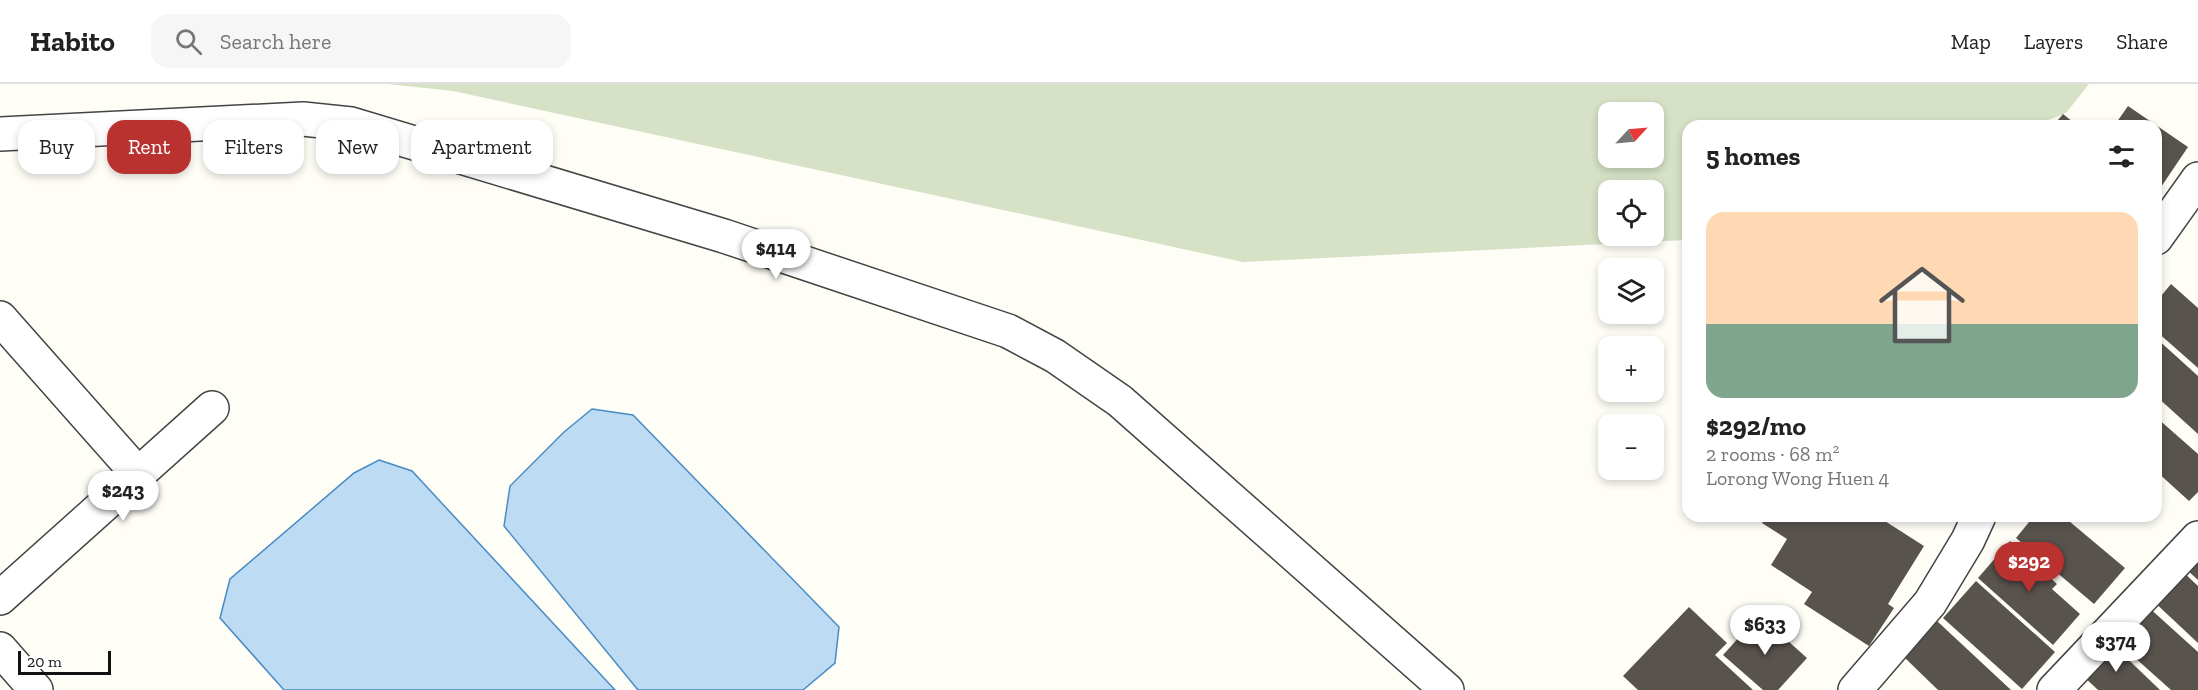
<!DOCTYPE html>
<html lang="en">
<head>
<meta charset="utf-8">
<style>
	body { margin:0; font-family:"Zilla Slab",serif; background:#f6f6f6; color:#222; height:100vh; display:flex; flex-direction:column; font-size:22px; white-space:nowrap }
	* { box-sizing:border-box; margin:0 }
	p { font-size:20px; color:#767676 }
	.icon { flex:none; width:33px; height:33px; fill:none; stroke:currentColor; stroke-width:2; stroke-linecap:round; stroke-linejoin:round }
	.map { position:relative; flex:1; overflow:hidden }
	.details { position:absolute; left:1682px; top:36px; width:480px; height:402px; display:flex; flex-direction:column; background:#fff; border-radius:18px; box-shadow:0 3px 9px #0003 }
	.details>* { flex:none }
	.banner { position:absolute; left:18px; top:36px; width:570px; height:54px; display:flex; gap:12px }
	.needle { width:39px; rotate:64deg }
	.fabs { position:absolute; left:1598px; top:18px; display:grid; gap:12px }
	.fabs a { display:grid; place-items:center; width:66px; height:66px; border-radius:12px; background:#fff; box-shadow:0 3px 9px #0003; font-size:30px }
	.scale { position:absolute; left:18px; bottom:15px; width:93px; box-sizing:border-box; padding-left:6px; border:3px solid #111; border-top:0; font-size:16px; line-height:21px; white-space:nowrap; color:#111; -webkit-text-stroke:4px #fff; paint-order:stroke }
	.price { position:absolute; translate:-50% -51px; padding:0 14px; border-radius:21px; background:#fff; color:#222; font-size:20px; line-height:39px; filter:drop-shadow(0 2px 3px #0008) }
	.price::after { content:''; position:absolute; left:50%; top:36px; width:18px; height:14px; margin-left:-9px; background:inherit; clip-path:polygon(0 0,100% 0,50% 100%) }
	.price.on { background:#ba3230; color:#fff }
	ul { padding:0; list-style:none }
	li { display:grid; align-content:center; gap:12px; height:318px; padding:0 24px }
	li span { display:grid; place-items:center; height:186px; border-radius:18px; color:#555 }
	li>.icon { margin-inline-start:auto }
	span .icon { width:108px; height:108px; fill:#fffc; stroke-width:1 }
	li b { font-size:26px }
	h2 { display:flex; justify-content:space-between; align-items:center; height:72px; padding:0 24px; font-size:26px }
	.pill { padding:0 21px; border-radius:18px; background:#fff; box-shadow:0 3px 9px #0003; font-size:21px; line-height:54px }
	.pill.on { background:#ba3230; color:#fff }
	header { display:flex; align-items:center; gap:36px; box-sizing:border-box; height:84px; padding:0 30px; background:#fff; border-bottom:2px solid #e0e0e0 }
	header strong { font-size:28px }
	nav { display:flex; gap:33px; margin-inline-start:auto; font-size:21px }
	.search { width:420px; height:54px; background:#f6f6f6; display:flex; align-items:center; gap:15px; box-sizing:border-box; padding:0 21px; border-radius:18px; color:#767676; font-size:22px }
	.map>svg:first-child { display:block }
	.cemetery { fill:#d6e1c6; fill-rule:evenodd }
	.water { fill:#bddbf3; stroke:#488cc6; stroke-width:1.5 }
	.building { fill:#59534e }
	.lines { fill:none; stroke-linecap:round; stroke-linejoin:round }
	.street-casing { stroke:#444; stroke-width:36 }
	.street { stroke:#fff; stroke-width:33 }
</style>
</head>
<body>
<header>
<strong>Habito</strong>
<div class="search"><svg class="icon" aria-label="search" viewBox="0 0 24 24"><circle cx="10" cy="10" r="6"/><path d="M15 15l6 6"/></svg>Search here</div>
<nav><a>Map</a><a>Layers</a><a>Share</a></nav>
</header>
<div class="map">
<svg width="2198" height="606" viewBox="0 0 2198 606">
	<rect width="100%" height="100%" fill="#fefdf6"/>
	<path class="cemetery" d="M388,0H2089L2066,29L2033,42H1688L1687,156L1243,178L453,7ZM1608,28H1653V74H1608ZM1608,106H1653V152H1608Z"/>
	<g class="water">
		<path d="M592,325L633,331L839,543L835,579L803,606H638L504,442L510,402L564,348Z"/>
		<path d="M379,376L412,387L615,606H284L220,534L230,495L354,389Z"/>
	</g>
	<g class="building">
		<path d="M2128,22L2188,63L2161,103L2156,100V42H2114Z"/>
		<path d="M2063,30L2078,42H2053Z"/>
		<path d="M2171,200L2198,224V284L2156,247V218Z"/>
		<path d="M2156,254L2198,292V350L2156,312Z"/>
		<path d="M2156,333L2198,370V408L2189,417L2156,387Z"/>
		<path d="M1767,432H1877L1924,462L1888,520L1894,524L1869,562L1804,520L1812,508L1771,481L1787,455L1762,439Z"/>
		<path d="M2034,432H2063L2125,484L2094,520L2016,454Z"/>
		<path d="M2010,457L2057,500L2052,505L2080,530L2053,561L1978,494Z"/>
		<path d="M2198,468V496L2185,484Z"/>
		<path d="M2180,485L2198,502V559L2151,515Z"/>
		<path d="M1976,497L2055,568L2022,605L1943,534Z"/>
		<path d="M2146,521L2198,568V606H2171L2115,556Z"/>
		<path d="M1689,523L1727,559L1715,571L1753,606H1638L1623,592Z"/>
		<path d="M1759,531L1807,574L1778,606H1763L1723,571Z"/>
		<path d="M1937,537L2011,606H1938L1904,573Z"/>
		<path d="M2110,558L2160,606H2098L2080,589Z"/>
	</g>
	<g class="lines">
		<defs>
			<g id="street">
				<path d="M0,50L303,35L351,40L724,152L1008,247L1055,272L1120,317L1447,606"/>
				<path d="M2156,154L2198,95"/>
				<path d="M0,234L138,390"/>
				<path d="M0,514L212,324"/>
				<path d="M0,565L36,606"/>
				<path d="M1855,606L1930,519L1968,456L1979,432"/>
				<path d="M2054,606L2198,454"/>
			</g>
		</defs>
		<use href="#street" class="street-casing"/>
		<use href="#street" class="street"/>
	</g>
</svg>
<div class="fabs">
<a><svg class="needle" viewBox="-14 -14 28 28"><path d="M0-13l5 13h-10z" fill="#e53935"/><path d="M0 13l5-13h-10z" fill="#767676"/></svg></a>
<a><svg class="icon" aria-label="locate" viewBox="0 0 24 24"><circle cx="12" cy="12" r="6"/><path d="M12 2v4M12 18v4M2 12h4M18 12h4"/></svg></a>
<a><svg class="icon" aria-label="layers" viewBox="0 0 24 24"><path d="M12 4l9 5-9 5-9-5zM3 14l9 5 9-5"/></svg></a>
<a>+</a>
<a>−</a>
</div>
<div class="scale">20 m</div>
<b class="price" style="left:776px;top:196px">$414</b>
<b class="price" style="left:123px;top:438px">$243</b>
<b class="price on" style="left:2029px;top:509px">$292</b>
<b class="price" style="left:1765px;top:572px">$633</b>
<b class="price" style="left:2116px;top:589px">$374</b>
<div class="banner">
<a class="pill">Buy</a>
<a class="pill on">Rent</a>
<a class="pill">Filters</a>
<a class="pill">New</a>
<a class="pill">Apartment</a>
</div>
<section class="details">
<h2>5 homes<svg class="icon" aria-label="filters" viewBox="0 0 24 24"><path d="M4 7h16M4 17h16"/><circle cx="9" cy="7" r="2"/><circle cx="15" cy="17" r="2"/></svg></h2>
<ul>
<li><span style="background:linear-gradient(#ffd9b3 60%,#7fa58c 0)"><svg class="icon" aria-label="home" viewBox="0 0 24 24"><path d="M3 11l9-7 9 7M6 9v11h12V9"/></svg></span><div><b>$292/mo</b><p>2 rooms · 68 m²</p><p>Lorong Wong Huen 4</p></div></li>
</ul>
</section>
</div>
</body>
</html>
